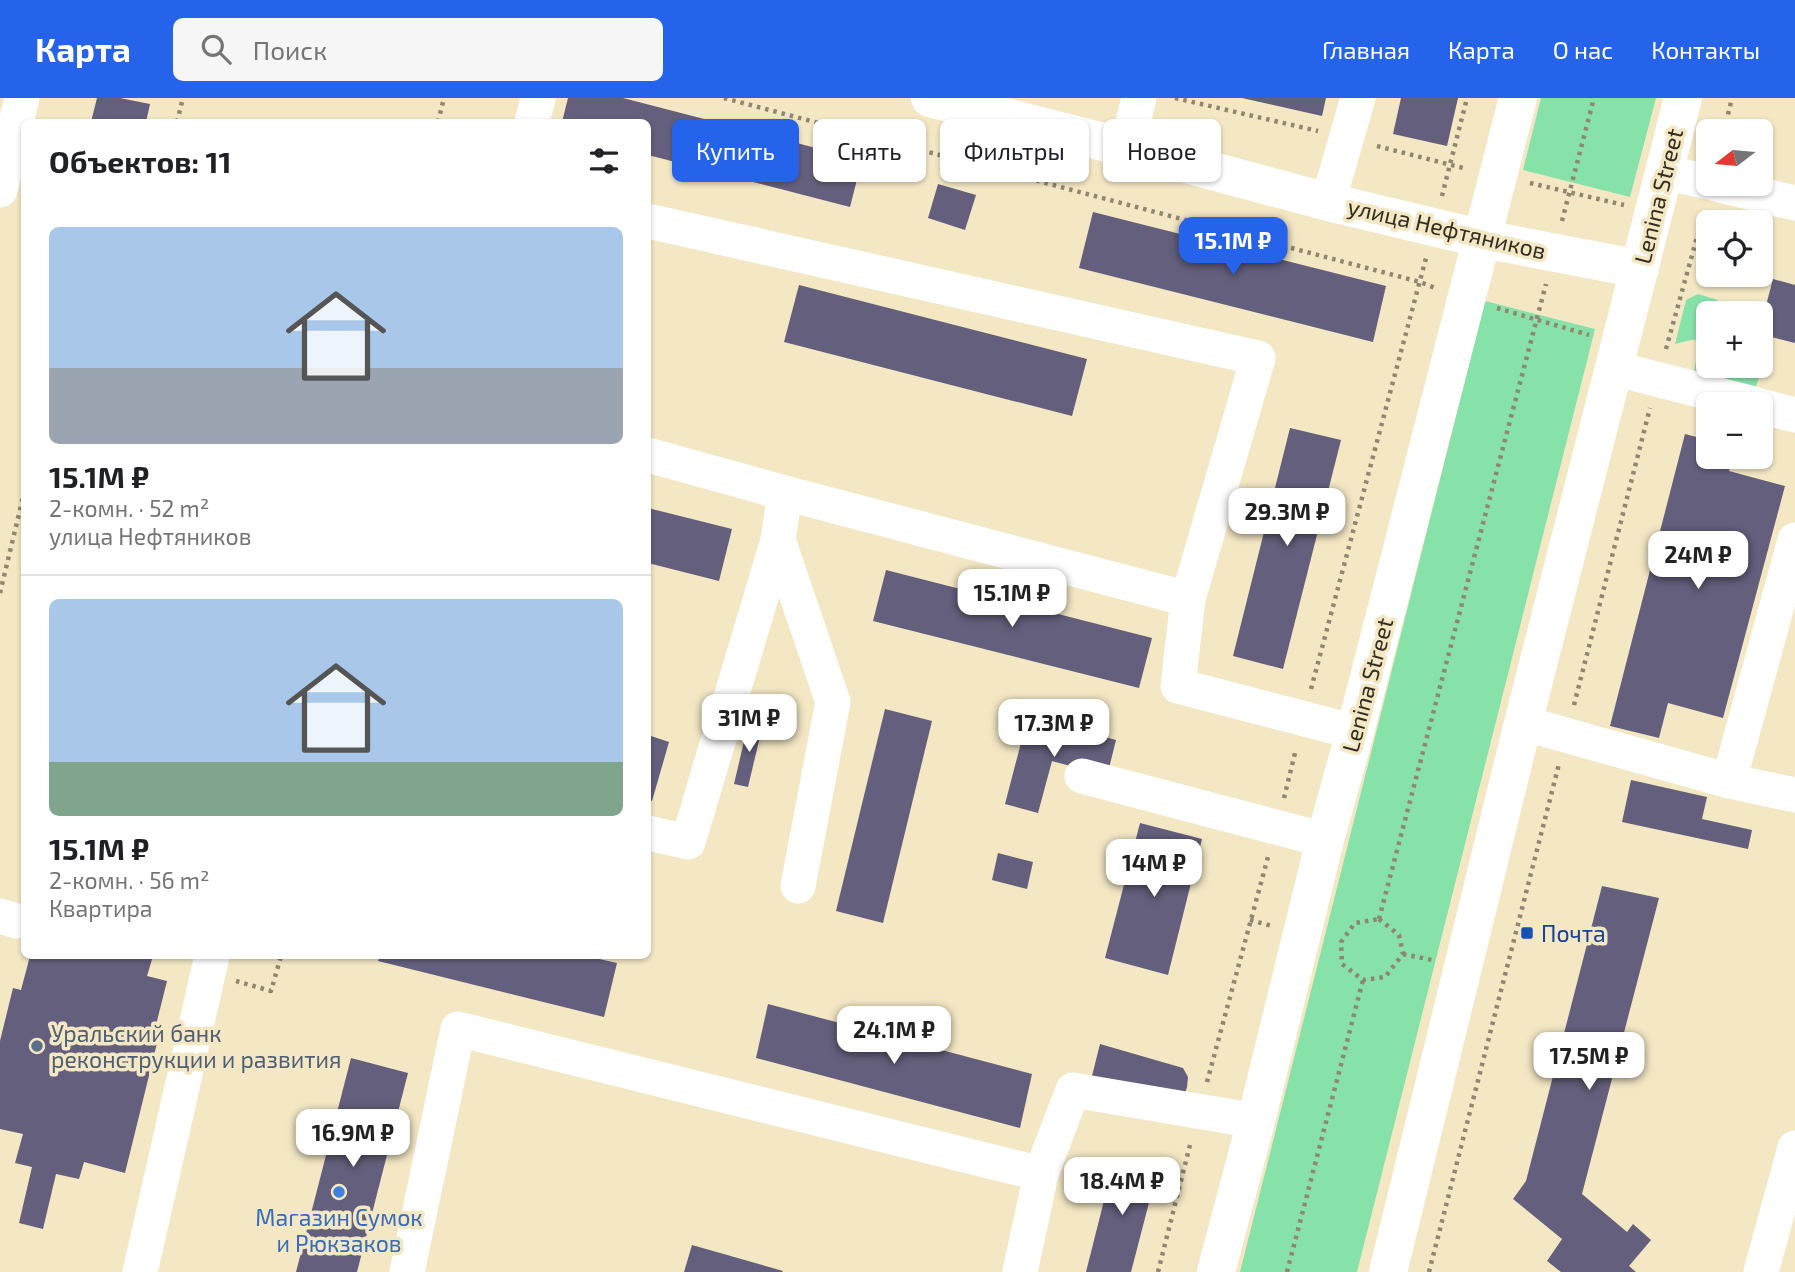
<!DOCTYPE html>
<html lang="ru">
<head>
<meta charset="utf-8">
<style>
	body { margin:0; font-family:"Exo 2",sans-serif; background:#f6f6f6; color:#202124; height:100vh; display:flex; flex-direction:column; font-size:26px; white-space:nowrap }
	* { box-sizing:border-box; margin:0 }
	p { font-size:23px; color:#757577 }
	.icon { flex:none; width:38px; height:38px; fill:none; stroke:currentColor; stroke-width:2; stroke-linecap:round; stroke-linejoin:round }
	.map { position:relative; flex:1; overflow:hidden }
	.drawer { position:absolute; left:21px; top:21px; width:630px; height:840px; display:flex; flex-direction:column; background:#fff; border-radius:10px; box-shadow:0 2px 5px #0004 }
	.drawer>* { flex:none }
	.top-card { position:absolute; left:672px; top:21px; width:665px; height:63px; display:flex; gap:14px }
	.needle { width:46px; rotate:254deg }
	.fabs { position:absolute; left:1696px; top:21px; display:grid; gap:14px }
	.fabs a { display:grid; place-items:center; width:77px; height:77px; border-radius:10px; background:#fff; box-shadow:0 2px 5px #0004; font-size:35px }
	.price { position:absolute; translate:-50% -60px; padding:0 16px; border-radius:14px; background:#fff; color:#222; font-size:23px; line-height:46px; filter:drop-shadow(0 2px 4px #0008) }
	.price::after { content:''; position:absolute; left:50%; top:42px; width:21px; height:16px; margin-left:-10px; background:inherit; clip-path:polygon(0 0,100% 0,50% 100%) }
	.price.on { background:#2563eb; color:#fff }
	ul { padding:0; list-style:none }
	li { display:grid; align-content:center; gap:14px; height:371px; padding:0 28px }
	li+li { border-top:2px solid #e0e0e0 }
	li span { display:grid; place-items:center; height:217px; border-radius:10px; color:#555 }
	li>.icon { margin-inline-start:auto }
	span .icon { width:126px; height:126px; fill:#fffc; stroke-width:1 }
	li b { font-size:30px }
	h2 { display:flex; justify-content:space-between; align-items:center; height:84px; padding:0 28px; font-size:30px }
	.tag { padding:0 24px; border-radius:10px; background:#fff; box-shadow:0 2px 5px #0004; font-size:24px; line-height:63px }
	.tag.on { background:#2563eb; color:#fff }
	header { display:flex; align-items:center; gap:42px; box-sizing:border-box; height:98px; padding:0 35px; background:#2563eb; color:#fff }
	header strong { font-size:33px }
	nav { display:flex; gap:38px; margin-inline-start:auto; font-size:24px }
	.search { width:490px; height:63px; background:#f6f6f6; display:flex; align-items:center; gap:18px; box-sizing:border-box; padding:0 24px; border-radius:10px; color:#757577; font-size:26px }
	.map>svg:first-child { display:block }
	.green { fill:#87e2aa }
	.building { fill:#645f7c }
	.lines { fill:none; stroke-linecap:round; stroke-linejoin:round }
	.path { stroke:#8f876f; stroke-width:4.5; stroke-dasharray:3.5 5; stroke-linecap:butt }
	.minor { stroke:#fff; stroke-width:35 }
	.major { stroke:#fff; stroke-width:38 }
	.transit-dot { fill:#1a4fb4; stroke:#f3e7c4; stroke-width:2.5 }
	.service-dot { fill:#5c6f8a; stroke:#f3e7c4; stroke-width:2.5 }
	.shop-dot { fill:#3f7fe0; stroke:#f3e7c4; stroke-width:2.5 }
	.labels { text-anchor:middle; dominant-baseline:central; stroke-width:7; stroke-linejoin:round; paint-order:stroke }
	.street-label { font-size:23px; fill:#322d20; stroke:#f3e7c4 }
	.transit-label { font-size:23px; fill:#164399; stroke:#f3e7c4; text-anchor:start }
	.service-label { font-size:23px; fill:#4e5e75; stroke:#f3e7c4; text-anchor:start }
	.shop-label { font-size:23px; fill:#366cbe; stroke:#f3e7c4 }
</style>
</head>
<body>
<header>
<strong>Карта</strong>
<div class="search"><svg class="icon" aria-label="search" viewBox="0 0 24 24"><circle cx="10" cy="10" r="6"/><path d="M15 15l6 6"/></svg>Поиск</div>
<nav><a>Главная</a><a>Карта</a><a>О нас</a><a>Контакты</a></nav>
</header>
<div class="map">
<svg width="1795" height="1174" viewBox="0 0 1795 1174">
	<rect width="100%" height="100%" fill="#f3e7c4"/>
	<g class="green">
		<path d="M1541,0H1656L1630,99L1523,72Z"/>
		<path d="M1698,196L1718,202L1714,215H1708L1707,241L1691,242L1675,246L1686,202Z"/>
		<path d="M1485,203L1595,231L1357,1174H1240Z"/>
		<path d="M1698,254L1708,257V268H1743L1761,273L1755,292L1694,273Z"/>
	</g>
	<g class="building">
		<path d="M97,0H120L150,6L146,24H91Z"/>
		<path d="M568,0H623L862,62L850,109L648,57V24H562Z"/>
		<path d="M1242,0H1326L1322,18Z"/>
		<path d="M1401,0H1458L1447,48L1393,36Z"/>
		<path d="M938,86L976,97L965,132L928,120Z"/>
		<path d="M1093,114L1386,188L1373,244L1079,170Z"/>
		<path d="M1773,181L1795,187V245L1760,236V230Z"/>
		<path d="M799,187L1087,261L1072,318L784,244Z"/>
		<path d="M1290,330L1341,342L1283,571L1233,558Z"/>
		<path d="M1685,336L1708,342V359H1733L1729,373L1785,388L1723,620L1668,605L1659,640L1610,628Z"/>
		<path d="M648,410L732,431L719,483L648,465Z"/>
		<path d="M886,472L1152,540L1139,590L873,523Z"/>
		<path d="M885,611L932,623L883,825L836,813Z"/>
		<path d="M1028,618L1116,642L1107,678L1052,663L1038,715L1005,706Z"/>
		<path d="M749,622L763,626L748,689L734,686Z"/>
		<path d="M648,637L669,644L652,703L648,701Z"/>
		<path d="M1631,682L1707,699L1702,721L1752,732L1748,751L1622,724Z"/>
		<path d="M1140,725L1202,741L1168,877L1105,860Z"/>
		<path d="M998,755L1033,764L1027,791L992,782Z"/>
		<path d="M1602,788L1659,800L1582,1096L1627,1134L1633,1126L1651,1142L1629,1168L1636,1174H1561L1547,1163L1562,1141L1513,1101L1526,1083Z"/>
		<path d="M30,858H153L147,878L167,883L154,935L159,937L125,1075L84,1064L79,1081L56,1076L43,1131L19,1125L32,1069L15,1065L23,1036L0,1031V943L13,890L21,892Z"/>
		<path d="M380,858H586L617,865L604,919L378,863Z"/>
		<path d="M768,906L1032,976L1020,1030L756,960Z"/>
		<path d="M1100,946L1183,970L1188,979L1187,989L1183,1001L1090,986Z"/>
		<path d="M351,960L408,975L357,1174H296Z"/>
		<path d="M1115,1059L1158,1070L1131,1174H1086Z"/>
		<path d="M692,1147L783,1173L782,1174H684Z"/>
	</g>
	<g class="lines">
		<g class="path">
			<path d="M724,0L1420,184L1435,190"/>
			<path d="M1175,0L1318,33"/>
			<path d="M177,24L183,0"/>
			<path d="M438,24L444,0"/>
			<path d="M1724,33L1732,0"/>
			<path d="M1377,48L1467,71"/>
			<path d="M1530,85L1624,107"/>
			<path d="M1442,98L1467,0"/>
			<path d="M1562,123L1594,0"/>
			<path d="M1497,210L1589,237"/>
			<path d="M1666,251L1704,114"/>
			<path d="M0,495L24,395"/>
			<path d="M1311,591L1426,160"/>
			<path d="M1574,607L1650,310"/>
			<path d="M1284,700L1296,651"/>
			<path d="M1379,821L1546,186"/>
			<path d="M1379,821L1399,837L1403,856L1385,879L1363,882L1342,866L1341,844L1355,825Z"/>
			<path d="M1250,822L1272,828"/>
			<path d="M1403,856L1432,862"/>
			<path d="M236,883L271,893L281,858"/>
			<path d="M1207,984L1268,759"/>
			<path d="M1158,1174L1191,1043"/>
			<path d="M1287,1174L1363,882"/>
			<path d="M1429,1174L1559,666"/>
		</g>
		<g class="minor">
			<path d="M532,24L538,0"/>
			<path d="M1127,50L1139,0"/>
			<path d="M1664,74L1708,84"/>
			<path d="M1716,86L1795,105"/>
			<path d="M0,92L22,0"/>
			<path d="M1328,104L1358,0"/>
			<path d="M648,123L1258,260L1188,501L1178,588L1355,634"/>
			<path d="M1613,270L1754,306"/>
			<path d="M1760,308L1795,317"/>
			<path d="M648,357L785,395L1188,501"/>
			<path d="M778,442L833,604L798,788"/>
			<path d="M1523,625L1729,683L1795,697"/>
			<path d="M1082,678L1325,742"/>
			<path d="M1729,683L1795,442"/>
			<path d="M648,735L688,744L778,442L785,395"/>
			<path d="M0,818L16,823"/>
			<path d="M140,1174L212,858"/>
			<path d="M407,1174L458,931L1041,1076"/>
			<path d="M1020,1174L1041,1076L1073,992L1256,1023"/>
			<path d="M1761,1174L1795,1050"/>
		</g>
		<g class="major">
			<path d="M930,0L1127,50L1328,104L1483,141L1640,171"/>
			<path d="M1216,1174L1256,1023L1325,742L1355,634L1518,0"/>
			<path d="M1388,1174L1523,625L1683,0"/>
		</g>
	</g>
	<rect class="transit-dot" x="1520" y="828" width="14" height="14" rx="3.5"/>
	<circle class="service-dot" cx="37" cy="948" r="7"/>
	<circle class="shop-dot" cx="339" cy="1094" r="7"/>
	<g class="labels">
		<g class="street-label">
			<text transform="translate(1658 98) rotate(-76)">Lenina Street</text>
			<text transform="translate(1447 130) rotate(13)">улица Нефтяников</text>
			<text transform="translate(1367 587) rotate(-75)">Lenina Street</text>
		</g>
		<g class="transit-label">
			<text x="1541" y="835">Почта</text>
		</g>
		<g class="service-label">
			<text x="51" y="935">Уральский банк<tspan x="51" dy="26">реконструкции и развития</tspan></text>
		</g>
		<g class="shop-label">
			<text x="339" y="1119">Магазин Сумок<tspan x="339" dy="26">и Рюкзаков</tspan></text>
		</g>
	</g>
</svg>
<div class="fabs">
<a><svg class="needle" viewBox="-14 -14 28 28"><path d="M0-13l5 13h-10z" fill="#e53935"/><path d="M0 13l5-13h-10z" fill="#757577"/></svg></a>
<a><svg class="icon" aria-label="locate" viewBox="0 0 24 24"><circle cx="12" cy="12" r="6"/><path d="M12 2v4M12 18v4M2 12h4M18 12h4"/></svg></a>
<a>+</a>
<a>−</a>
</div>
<b class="price on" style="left:1233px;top:179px">15.1M ₽</b>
<b class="price" style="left:1287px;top:450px">29.3M ₽</b>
<b class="price" style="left:1698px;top:493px">24M ₽</b>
<b class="price" style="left:1012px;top:531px">15.1M ₽</b>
<b class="price" style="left:749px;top:656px">31M ₽</b>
<b class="price" style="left:1054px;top:661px">17.3M ₽</b>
<b class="price" style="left:1154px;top:801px">14M ₽</b>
<b class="price" style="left:894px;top:968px">24.1M ₽</b>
<b class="price" style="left:1589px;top:994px">17.5M ₽</b>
<b class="price" style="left:353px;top:1071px">16.9M ₽</b>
<b class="price" style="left:1122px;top:1119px">18.4M ₽</b>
<div class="top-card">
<a class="tag on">Купить</a>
<a class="tag">Снять</a>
<a class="tag">Фильтры</a>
<a class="tag">Новое</a>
</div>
<section class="drawer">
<h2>Объектов: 11<svg class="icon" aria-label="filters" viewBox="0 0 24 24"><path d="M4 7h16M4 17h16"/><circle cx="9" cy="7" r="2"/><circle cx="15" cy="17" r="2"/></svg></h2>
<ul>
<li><span style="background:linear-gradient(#a9c7e8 65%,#9aa5b1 0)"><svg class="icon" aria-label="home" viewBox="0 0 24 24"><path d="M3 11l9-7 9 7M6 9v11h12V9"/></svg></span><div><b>15.1M ₽</b><p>2-комн. · 52 m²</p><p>улица Нефтяников</p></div></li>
<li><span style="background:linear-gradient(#a9c7e8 75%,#7fa58c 0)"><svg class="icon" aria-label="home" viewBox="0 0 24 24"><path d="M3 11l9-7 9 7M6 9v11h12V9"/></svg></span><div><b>15.1M ₽</b><p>2-комн. · 56 m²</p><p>Квартира</p></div></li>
</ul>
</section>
</div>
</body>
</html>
